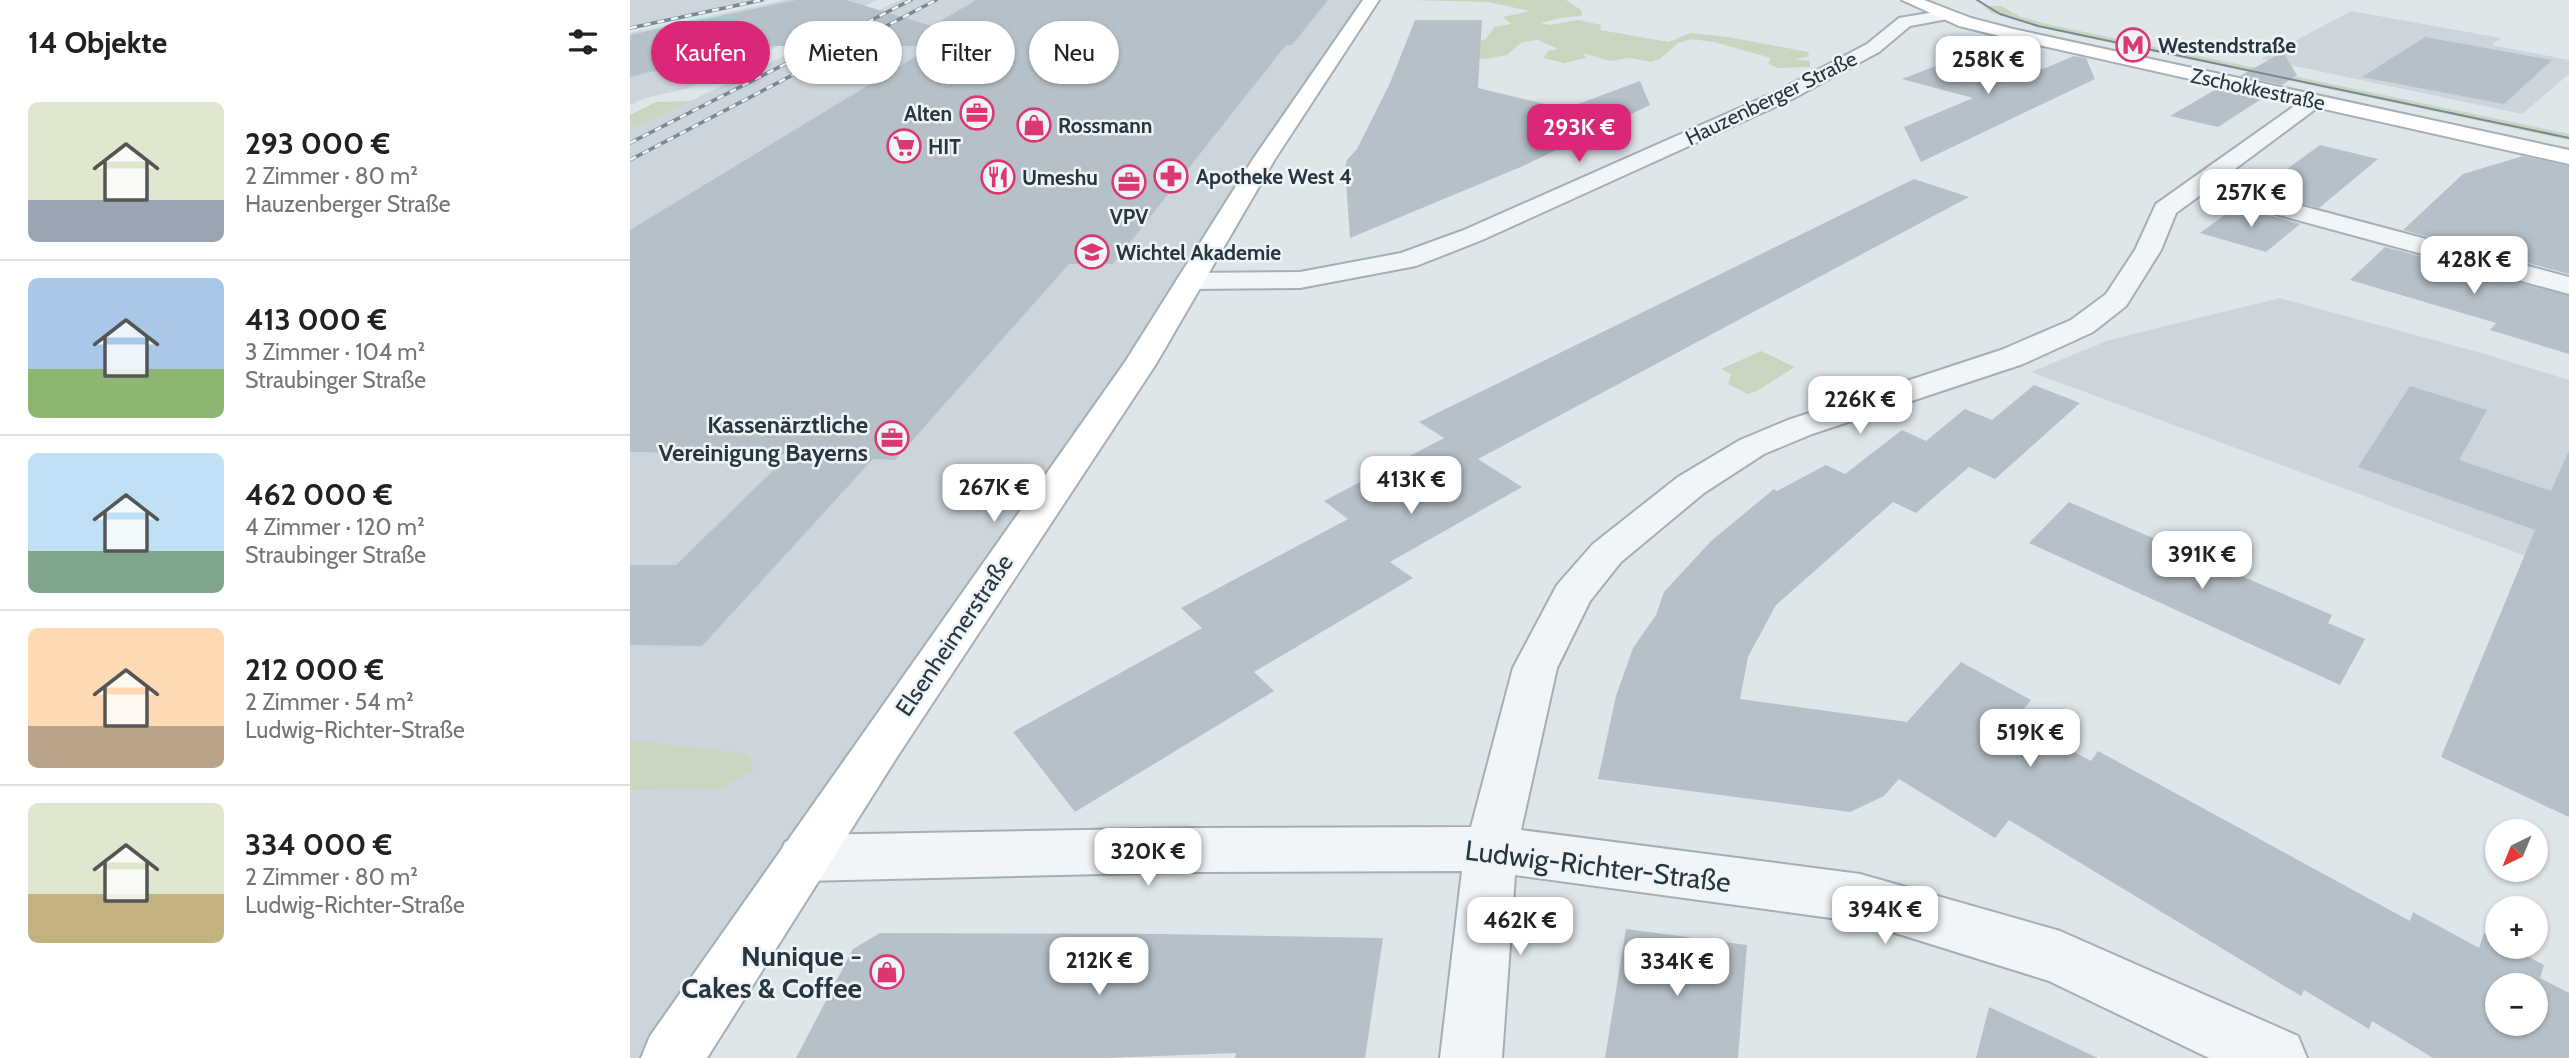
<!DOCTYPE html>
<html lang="de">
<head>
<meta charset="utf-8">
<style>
	body { margin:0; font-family:Cabin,sans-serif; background:#f2f2f2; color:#202124; height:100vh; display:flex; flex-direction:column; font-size:26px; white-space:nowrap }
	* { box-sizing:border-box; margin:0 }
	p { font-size:23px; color:#757577 }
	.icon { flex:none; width:38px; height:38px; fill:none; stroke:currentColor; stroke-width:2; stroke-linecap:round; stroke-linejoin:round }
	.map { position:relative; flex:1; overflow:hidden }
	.drawer { display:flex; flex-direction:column; background:#fff; width:630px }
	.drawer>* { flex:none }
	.hud { position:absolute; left:21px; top:21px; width:665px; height:63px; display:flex; gap:14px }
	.needle { width:46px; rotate:223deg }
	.controls { position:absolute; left:1855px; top:819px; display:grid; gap:14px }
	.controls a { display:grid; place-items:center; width:63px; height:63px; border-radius:50%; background:#fff; box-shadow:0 2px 5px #0004; font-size:35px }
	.price { position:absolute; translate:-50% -60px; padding:0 16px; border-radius:14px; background:#fff; color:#222; font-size:23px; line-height:46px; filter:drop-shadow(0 2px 4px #0008) }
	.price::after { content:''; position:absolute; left:50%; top:42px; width:21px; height:16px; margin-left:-10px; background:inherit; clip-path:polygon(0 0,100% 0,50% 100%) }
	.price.current { background:#db2777; color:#fff }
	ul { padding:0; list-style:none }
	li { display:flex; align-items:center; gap:21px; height:175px; padding:0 28px }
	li+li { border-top:2px solid #e0e0e0 }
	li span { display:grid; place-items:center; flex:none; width:196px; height:140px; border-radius:10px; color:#555 }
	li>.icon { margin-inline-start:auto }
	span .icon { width:84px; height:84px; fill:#fffc; stroke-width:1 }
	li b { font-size:30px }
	h2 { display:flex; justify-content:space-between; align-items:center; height:84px; padding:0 28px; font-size:30px }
	.chip { padding:0 24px; border-radius:32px; background:#fff; box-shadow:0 2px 5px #0004; font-size:24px; line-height:63px }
	.chip.current { background:#db2777; color:#fff }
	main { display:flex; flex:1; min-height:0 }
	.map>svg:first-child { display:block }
	.built { fill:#cdd5dc }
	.green { fill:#c9d5bf }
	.building { fill:#b6c0c8; fill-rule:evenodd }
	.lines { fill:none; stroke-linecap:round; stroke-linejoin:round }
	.minor-casing { stroke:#a4aeb5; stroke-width:4 }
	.secondary-casing { stroke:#a4aeb5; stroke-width:4 }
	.minor { fill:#f2f5f8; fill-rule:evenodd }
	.secondary { fill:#fff; fill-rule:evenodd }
	.tram { stroke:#778995; stroke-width:2 }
	.rail-casing { stroke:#778995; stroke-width:3.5 }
	.rail { stroke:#eff4f7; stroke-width:2.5; stroke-dasharray:7; stroke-linecap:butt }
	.labels { text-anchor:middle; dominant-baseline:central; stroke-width:5; stroke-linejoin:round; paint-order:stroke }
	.far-poi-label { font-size:21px; font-weight:bold; fill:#263743; stroke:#eff4f7; text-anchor:start }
	.far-street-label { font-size:21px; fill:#263743; stroke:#eff4f7 }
	.poi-label { font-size:24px; font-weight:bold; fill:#263743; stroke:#eff4f7; text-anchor:end }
	.street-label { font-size:24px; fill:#263743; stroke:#eff4f7 }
	.near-street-label { font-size:28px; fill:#263743; stroke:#eff4f7 }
	.near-poi-label { font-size:28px; font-weight:bold; fill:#263743; stroke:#eff4f7; text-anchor:end }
</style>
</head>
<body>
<main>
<section class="drawer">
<h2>14 Objekte<svg class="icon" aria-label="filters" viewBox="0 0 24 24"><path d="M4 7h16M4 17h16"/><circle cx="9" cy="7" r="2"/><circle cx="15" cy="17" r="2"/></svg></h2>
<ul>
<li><span style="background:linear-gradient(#dfe7d0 70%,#9aa5b1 0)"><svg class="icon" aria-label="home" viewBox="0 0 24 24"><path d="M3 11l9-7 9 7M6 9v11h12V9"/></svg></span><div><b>293 000 €</b><p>2 Zimmer · 80 m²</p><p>Hauzenberger Straße</p></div></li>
<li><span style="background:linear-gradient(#a9c7e8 65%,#8fb573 0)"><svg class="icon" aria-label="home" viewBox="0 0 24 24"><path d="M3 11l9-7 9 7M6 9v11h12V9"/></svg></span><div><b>413 000 €</b><p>3 Zimmer · 104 m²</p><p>Straubinger Straße</p></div></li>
<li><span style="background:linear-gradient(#bfe0f5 70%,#7fa58c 0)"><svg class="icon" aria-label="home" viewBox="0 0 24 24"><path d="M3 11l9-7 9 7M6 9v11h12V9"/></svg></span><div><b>462 000 €</b><p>4 Zimmer · 120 m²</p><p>Straubinger Straße</p></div></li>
<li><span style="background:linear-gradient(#ffd9b3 70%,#b9a48a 0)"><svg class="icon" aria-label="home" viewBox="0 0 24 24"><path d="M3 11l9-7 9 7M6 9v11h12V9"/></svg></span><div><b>212 000 €</b><p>2 Zimmer · 54 m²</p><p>Ludwig-Richter-Straße</p></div></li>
<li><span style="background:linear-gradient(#dfe7d0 65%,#c2b280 0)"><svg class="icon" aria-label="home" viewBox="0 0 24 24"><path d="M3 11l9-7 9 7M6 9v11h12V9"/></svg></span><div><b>334 000 €</b><p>2 Zimmer · 80 m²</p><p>Ludwig-Richter-Straße</p></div></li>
</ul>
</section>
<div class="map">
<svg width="1939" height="1058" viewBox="0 0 1939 1058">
	<rect width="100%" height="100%" fill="#dfe6ea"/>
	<g class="built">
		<path d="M0,0H138L0,29Z"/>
		<path d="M156,0H247L56,89L15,98L0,105V33Z"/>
		<path d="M270,0H740L36,1058H0V130Z"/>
		<path d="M1721,11L1871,38L1862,45L1939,60V74L1892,114L1631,59Z"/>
		<path d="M1650,298L1855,354L1939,380V572L1401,372L1479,340Z"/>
	</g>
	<g class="green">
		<path d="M781,0H936L951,10L952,16L929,18L911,23L919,25L948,20L971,25L970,30L1039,42L1060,33L1098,37L1179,52L1178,57L1165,59L1180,61V67L1148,68L1138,64L1141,58L1084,42L1061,39L1048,43L1030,59L1021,62L1000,58L980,61L953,53L956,58L934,63L914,58L918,51L928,49L908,40L892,42L877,55L855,59L839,57L834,46L856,39L864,27L881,24L873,17L900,11L858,2Z"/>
		<path d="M1290,0L1373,27L1939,148V152L1376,30Z"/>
		<path d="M1353,6H1371L1391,17L1421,25L1939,134V140L1418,29L1362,13Z"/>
		<path d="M61,101L0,130V115L26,102Z"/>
		<path d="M1131,351L1165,367L1127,391L1118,394L1098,384L1101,374L1091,369Z"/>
		<path d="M0,740L118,754L124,770L88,789L0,790Z"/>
	</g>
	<g class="building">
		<path d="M166,0H216L302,26L346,0H698L662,45H656L483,264H439L265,460L243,459L72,646L0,645V565H46L160,454L0,452V230L303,46H141L82,74L52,64L0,77V35Z"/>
		<path d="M785,20H852L848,88L935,109L1010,81L1020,105L893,166L720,238L715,167L717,160L727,149L760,83Z"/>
		<path d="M1795,37L1922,60L1874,104L1732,77Z"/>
		<path d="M1342,52L1413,69L1444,56L1456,58L1465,79L1291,162L1274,127L1343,98L1272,79Z"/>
		<path d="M1653,52L1667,75L1652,85L1610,76Z"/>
		<path d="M1588,88L1633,98L1588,127L1540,116Z"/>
		<path d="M1690,145L1748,159L1689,208L1627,191Z"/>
		<path d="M1893,156L1939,166V274L1773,230L1833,174Z"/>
		<path d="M1284,179L1339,197L848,459L892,487L760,562L783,578L624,672L644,691L445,812L383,732L572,628L551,608L718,519L694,501L814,438L789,422Z"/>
		<path d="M1607,206L1670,224L1636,252L1570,233Z"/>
		<path d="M1755,247L1939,296V354L1860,330L1866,323L1720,280Z"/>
		<path d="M1404,385L1450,403L1365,479L1339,467L1286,513L1263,502L1146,605L1118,657L1110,699L1277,722L1331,662L1401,700L1385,720L1461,761L1468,751L1780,921L1783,912L1849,948L1854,933L1867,940V947H1880L1914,965L1910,978L1939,993V1058H1803L1742,1021L1739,1029L1674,990L1671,996L1379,820L1365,838L1269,779L1254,796L1220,812L968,779L986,696L1003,648L1026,615L1034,592L1081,541L1144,489L1147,491L1196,465L1215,474L1272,430L1296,441L1335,409L1362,420ZM1867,985H1906V1024H1867Z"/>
		<path d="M1780,386L1857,410L1829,460L1921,491L1939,450V817L1811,757L1905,530L1728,467Z"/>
		<path d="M1439,502L1702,615L1698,623L1735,639L1710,685L1399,543Z"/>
		<path d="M996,929L1117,945L1108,1058H975Z"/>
		<path d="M250,933L530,934L753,938L735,1058H605L606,1053L478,1058H166L223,949Z"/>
		<path d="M1359,1007L1468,1058H1346Z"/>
	</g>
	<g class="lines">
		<defs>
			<g id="minor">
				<path d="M1317,10L1325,15L1323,18L1280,26L1249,52L1162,99L852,240L786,266L670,288L560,289L550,287L546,281L550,275L560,273L670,272L771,253L834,230L1148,91L1237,44L1269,18Z"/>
				<path d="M1684,95L1691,97L1694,101L1691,105L1586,183L1939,277V294L1572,194L1546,213L1531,250L1496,306L1463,332L1393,364L1182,434L1134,454L1074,493L991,562L960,601L927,668L891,830L1230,874L1430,931L1668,1036L1677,1058H1579L1419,981L1230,922L885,875L872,1058H810L832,871L561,872L174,881L155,874L148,858L155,842L174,835L561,828L841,827L883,668L927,585L963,544L1048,477L1110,440L1158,420L1371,350L1441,320L1476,294L1505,250L1526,204L1677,97Z"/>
			</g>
			<g id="secondary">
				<path d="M733,0H749L645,159L526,364L267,757L77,1058H11L20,1036L495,362L623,159Z"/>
				<path d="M1272,0H1294L1341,18L1383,29L1939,150V164L1382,39L1329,26Z"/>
			</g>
		</defs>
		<use href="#minor" class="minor-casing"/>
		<use href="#secondary" class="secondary-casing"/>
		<use href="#minor" class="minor"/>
		<use href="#secondary" class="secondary"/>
		<path class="tram" d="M1347,0L1370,14L1408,26L1939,138"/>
		<defs>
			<g id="rail">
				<path d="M0,28L132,0"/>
				<path d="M0,143L281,0"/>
				<path d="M0,160L306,0"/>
			</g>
		</defs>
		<use href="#rail" class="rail-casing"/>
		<use href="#rail" class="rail"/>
	</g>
	<defs>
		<symbol id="metro-ring" viewBox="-11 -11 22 22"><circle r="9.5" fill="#eff4f7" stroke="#dd3772" stroke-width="1.5"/><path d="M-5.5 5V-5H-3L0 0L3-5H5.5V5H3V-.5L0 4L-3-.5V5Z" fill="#dd3772"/></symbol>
		<symbol id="office-ring" viewBox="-11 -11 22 22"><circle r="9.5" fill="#eff4f7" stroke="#dd3772" stroke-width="1.5"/><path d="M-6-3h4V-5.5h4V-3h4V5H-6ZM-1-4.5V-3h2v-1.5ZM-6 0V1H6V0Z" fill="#dd3772"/></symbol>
		<symbol id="shop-ring" viewBox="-11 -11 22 22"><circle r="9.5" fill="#eff4f7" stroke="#dd3772" stroke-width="1.5"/><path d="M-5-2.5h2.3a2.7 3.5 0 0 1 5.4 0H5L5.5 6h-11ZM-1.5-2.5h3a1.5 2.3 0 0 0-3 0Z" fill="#dd3772"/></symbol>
		<symbol id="supermarket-ring" viewBox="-11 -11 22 22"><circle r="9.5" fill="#eff4f7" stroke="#dd3772" stroke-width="1.5"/><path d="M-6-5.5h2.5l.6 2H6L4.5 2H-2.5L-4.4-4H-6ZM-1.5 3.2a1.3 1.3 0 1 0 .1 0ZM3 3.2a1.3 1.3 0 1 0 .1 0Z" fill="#dd3772"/></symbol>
		<symbol id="pharmacy-ring" viewBox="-11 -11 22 22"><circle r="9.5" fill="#eff4f7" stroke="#dd3772" stroke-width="1.5"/><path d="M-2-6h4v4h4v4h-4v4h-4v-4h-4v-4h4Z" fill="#dd3772"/></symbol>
		<symbol id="restaurant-ring" viewBox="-11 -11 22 22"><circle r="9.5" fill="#eff4f7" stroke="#dd3772" stroke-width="1.5"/><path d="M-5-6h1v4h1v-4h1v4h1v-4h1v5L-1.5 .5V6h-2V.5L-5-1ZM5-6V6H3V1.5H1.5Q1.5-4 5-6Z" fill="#dd3772"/></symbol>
		<symbol id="school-ring" viewBox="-11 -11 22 22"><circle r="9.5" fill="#eff4f7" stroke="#dd3772" stroke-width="1.5"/><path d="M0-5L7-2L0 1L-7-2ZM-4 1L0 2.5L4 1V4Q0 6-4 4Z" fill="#dd3772"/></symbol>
	</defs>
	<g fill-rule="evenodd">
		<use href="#metro-ring" x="1484" y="26" width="38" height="38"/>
		<use href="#office-ring" x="328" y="94" width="38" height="38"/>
		<use href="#shop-ring" x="385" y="106" width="38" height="38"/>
		<use href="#supermarket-ring" x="255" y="127" width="38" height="38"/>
		<use href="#pharmacy-ring" x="522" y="157" width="38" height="38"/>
		<use href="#restaurant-ring" x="349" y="158" width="38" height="38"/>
		<use href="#office-ring" x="480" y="163" width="38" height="38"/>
		<use href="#school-ring" x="443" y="233" width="38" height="38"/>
		<use href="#office-ring" x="243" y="419" width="38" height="38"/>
		<use href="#shop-ring" x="238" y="953" width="38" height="38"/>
	</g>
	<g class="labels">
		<g class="far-poi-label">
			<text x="1528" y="45">Westendstraße</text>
			<text x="322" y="113" text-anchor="end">Alten</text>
			<text x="428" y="125">Rossmann</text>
			<text x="298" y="146">HIT</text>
			<text x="566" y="176">Apotheke West 4</text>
			<text x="392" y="177">Umeshu</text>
			<text x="499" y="216" text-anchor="middle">VPV</text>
			<text x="486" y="252">Wichtel Akademie</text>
		</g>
		<g class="far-street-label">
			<text transform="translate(1628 89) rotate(12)">Zschokkestraße</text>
			<text transform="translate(1141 98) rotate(-26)">Hauzenberger Straße</text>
		</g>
		<g class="poi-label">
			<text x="238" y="424">Kassenärztliche<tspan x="238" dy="28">Vereinigung Bayerns</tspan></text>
		</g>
		<g class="street-label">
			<text transform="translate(324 635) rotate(-56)">Elsenheimerstraße</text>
		</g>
		<g class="near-street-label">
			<text transform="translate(968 866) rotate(7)">Ludwig-Richter-Straße</text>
		</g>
		<g class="near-poi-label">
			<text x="232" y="956">Nunique -<tspan x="232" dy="32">Cakes &amp; Coffee</tspan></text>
		</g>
	</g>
</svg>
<div class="controls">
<a><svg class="needle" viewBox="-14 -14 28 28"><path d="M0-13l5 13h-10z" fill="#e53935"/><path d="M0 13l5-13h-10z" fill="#757577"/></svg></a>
<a>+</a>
<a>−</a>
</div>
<b class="price" style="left:1358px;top:96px">258K €</b>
<b class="price current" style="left:949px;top:164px">293K €</b>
<b class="price" style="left:1621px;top:229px">257K €</b>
<b class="price" style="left:1844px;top:296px">428K €</b>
<b class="price" style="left:1230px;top:436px">226K €</b>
<b class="price" style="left:781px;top:516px">413K €</b>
<b class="price" style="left:364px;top:524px">267K €</b>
<b class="price" style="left:1572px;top:591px">391K €</b>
<b class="price" style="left:1400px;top:769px">519K €</b>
<b class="price" style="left:518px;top:888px">320K €</b>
<b class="price" style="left:1255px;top:946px">394K €</b>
<b class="price" style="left:890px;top:957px">462K €</b>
<b class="price" style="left:469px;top:997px">212K €</b>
<b class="price" style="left:1047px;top:998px">334K €</b>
<div class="hud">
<a class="chip current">Kaufen</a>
<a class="chip">Mieten</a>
<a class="chip">Filter</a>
<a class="chip">Neu</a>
</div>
</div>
</main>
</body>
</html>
